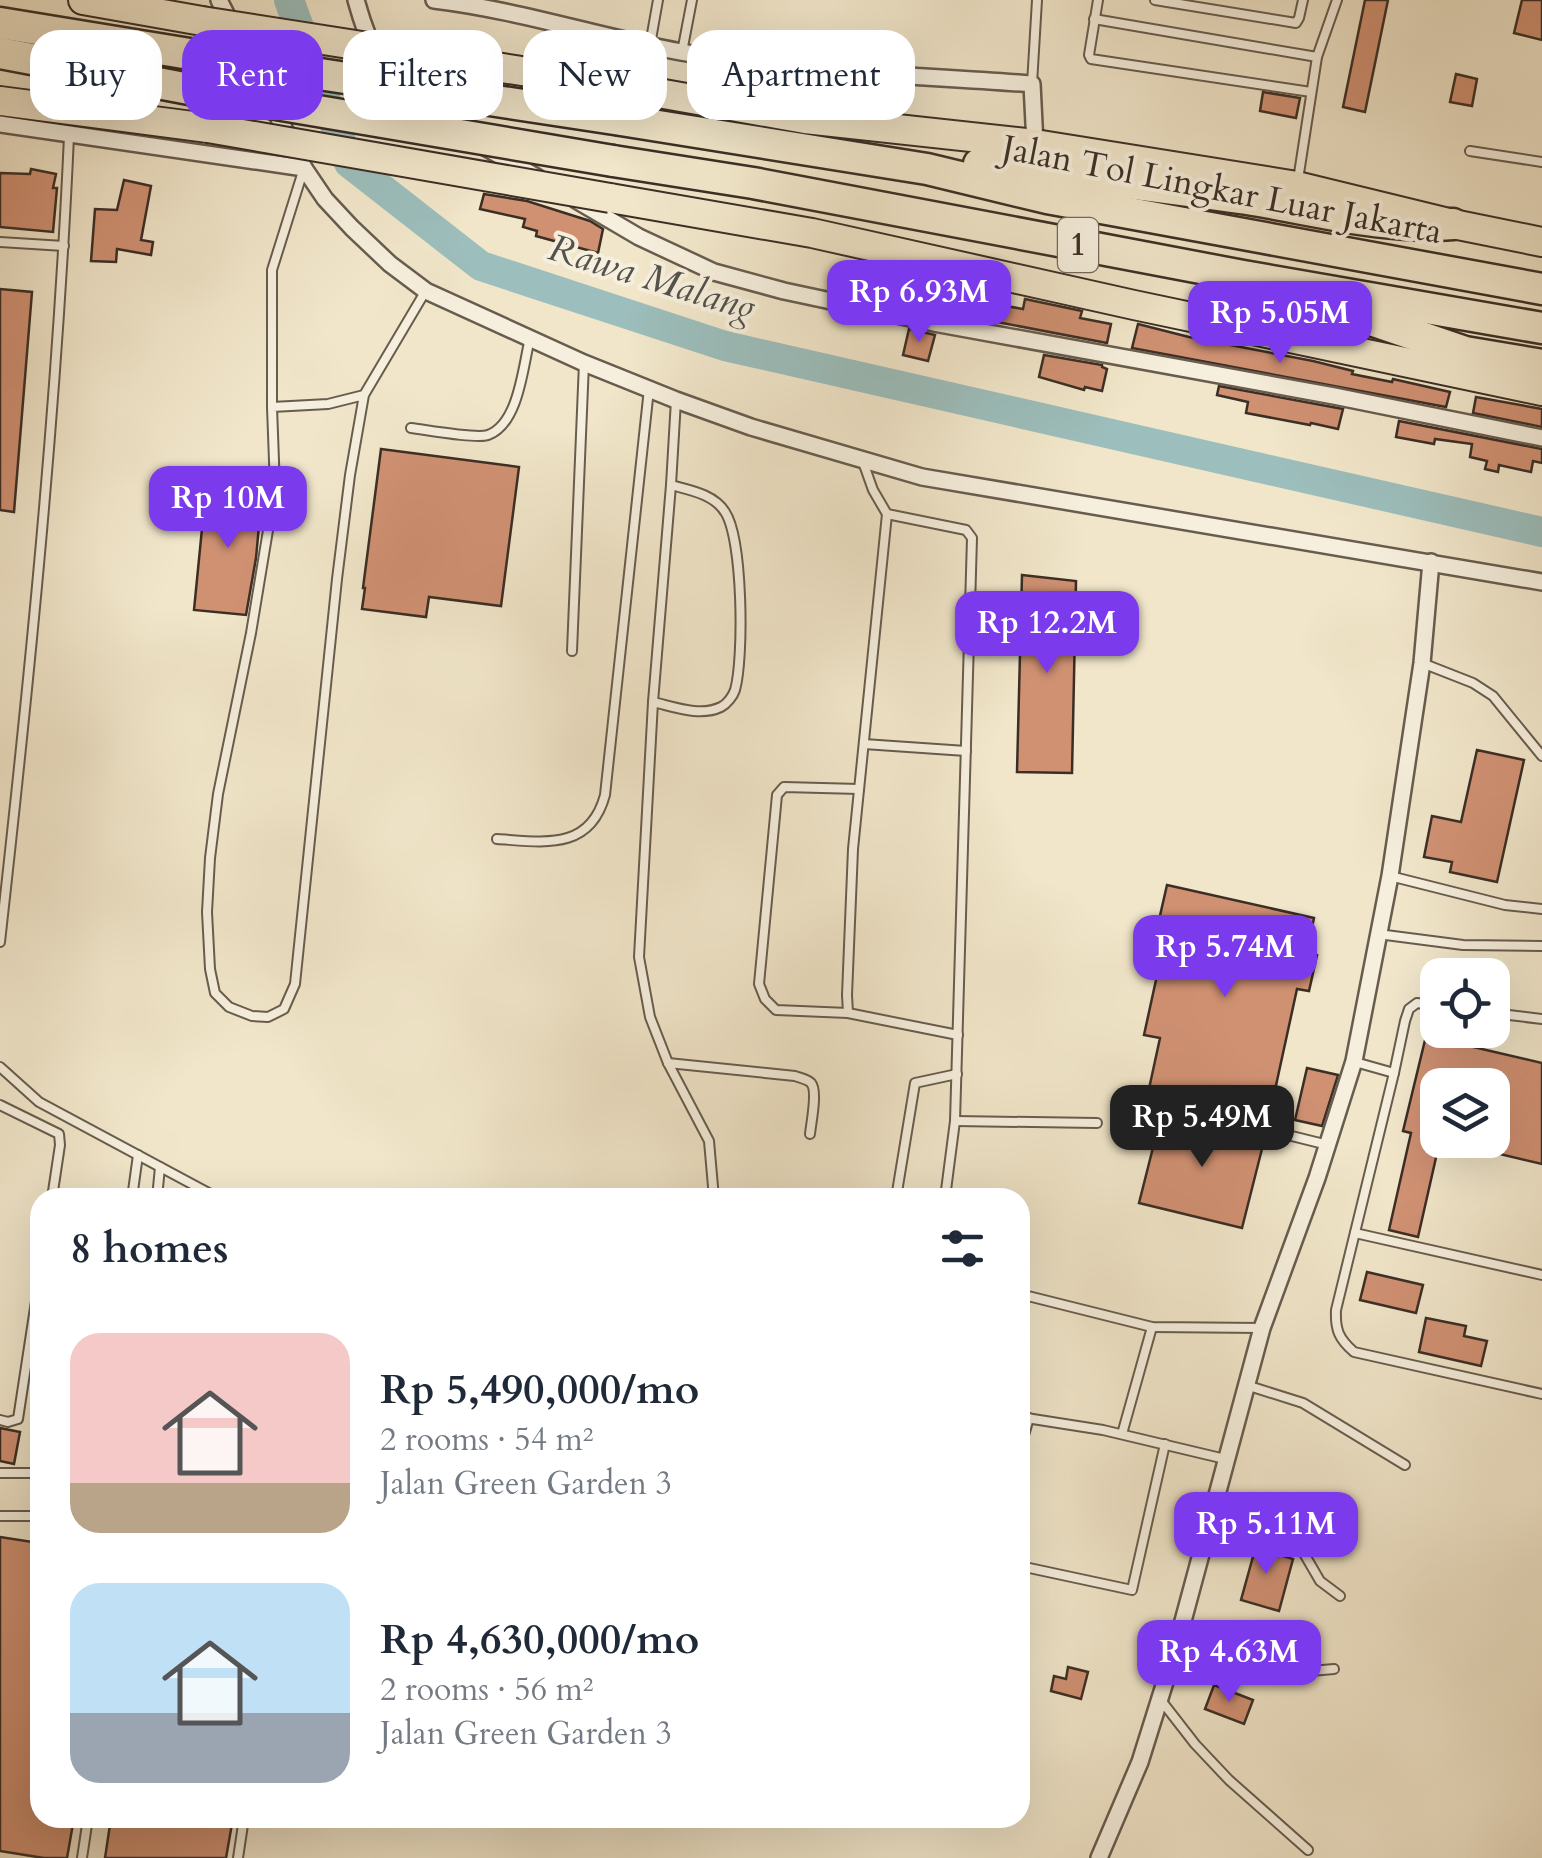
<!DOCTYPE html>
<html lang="en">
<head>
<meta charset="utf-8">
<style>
	body { margin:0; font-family:Cardo,serif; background:#f6f6f7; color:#1f2937; height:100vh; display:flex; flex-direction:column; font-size:38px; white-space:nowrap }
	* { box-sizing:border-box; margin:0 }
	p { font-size:32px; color:#747a83 }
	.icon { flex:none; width:55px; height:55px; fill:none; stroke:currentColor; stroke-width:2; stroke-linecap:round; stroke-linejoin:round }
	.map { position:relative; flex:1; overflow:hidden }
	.details { position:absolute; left:30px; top:1188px; width:1000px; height:640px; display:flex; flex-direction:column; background:#fff; border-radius:30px; box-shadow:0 10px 40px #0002 }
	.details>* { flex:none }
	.hud { position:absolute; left:30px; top:30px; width:1000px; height:90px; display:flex; gap:20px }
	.buttons { position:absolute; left:1420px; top:958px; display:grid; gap:20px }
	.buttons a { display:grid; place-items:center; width:90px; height:90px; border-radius:20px; background:#fff; box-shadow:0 10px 40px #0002; font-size:50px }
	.price { position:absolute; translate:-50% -85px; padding:0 22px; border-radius:20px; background:#7c3aed; color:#fff; font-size:32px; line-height:65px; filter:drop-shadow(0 2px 5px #0008) }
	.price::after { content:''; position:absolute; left:50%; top:60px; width:30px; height:22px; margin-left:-15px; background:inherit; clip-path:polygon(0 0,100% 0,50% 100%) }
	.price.selected { background:#222; color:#fff }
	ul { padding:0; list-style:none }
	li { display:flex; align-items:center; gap:30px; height:250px; padding:0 40px }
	li span { display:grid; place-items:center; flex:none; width:280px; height:200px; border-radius:30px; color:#555 }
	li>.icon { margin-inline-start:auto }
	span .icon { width:120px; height:120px; fill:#fffc; stroke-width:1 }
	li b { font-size:42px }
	h2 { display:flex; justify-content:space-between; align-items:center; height:120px; padding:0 40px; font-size:42px }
	.tag { padding:0 35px; border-radius:30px; background:#fff; box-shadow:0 10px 40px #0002; font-size:35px; line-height:90px }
	.tag.selected { background:#7c3aed; color:#fff }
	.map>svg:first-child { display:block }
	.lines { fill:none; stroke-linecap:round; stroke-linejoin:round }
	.river { stroke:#9cbebc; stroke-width:30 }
	.building { fill:#d09173; stroke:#3b2e25; stroke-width:2.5 }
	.service-casing { stroke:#685c4e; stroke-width:12 }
	.minor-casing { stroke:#685c4e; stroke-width:20 }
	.trunk-casing { stroke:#3b2e25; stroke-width:32 }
	.motorway-casing { stroke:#3b2e25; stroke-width:35 }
	.service { stroke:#f6efdd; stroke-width:8 }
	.minor { stroke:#f6efdd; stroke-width:15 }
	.trunk { stroke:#f1e6ca; stroke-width:28 }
	.motorway { stroke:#f1e6ca; stroke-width:30 }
	.trunk-bridge-casing { stroke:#3b2e25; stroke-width:32; stroke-linecap:butt }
	.motorway-bridge-casing { stroke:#3b2e25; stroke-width:35; stroke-linecap:butt }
	.trunk-bridge { stroke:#f1e6ca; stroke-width:28 }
	.motorway-bridge { stroke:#f1e6ca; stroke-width:30 }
	.labels { text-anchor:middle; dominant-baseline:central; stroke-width:8; stroke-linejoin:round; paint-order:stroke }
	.shield { fill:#f6efdd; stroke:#73685c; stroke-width:2.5 }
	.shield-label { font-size:32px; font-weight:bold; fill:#3b2e25 }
	.street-label { font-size:35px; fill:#3b2e25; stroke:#f6efdd }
	.water-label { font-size:38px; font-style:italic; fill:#53524b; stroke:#f6efdd }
</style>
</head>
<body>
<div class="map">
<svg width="1542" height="1858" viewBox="0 0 1542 1858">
	<rect width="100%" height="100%" fill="#f1e6ca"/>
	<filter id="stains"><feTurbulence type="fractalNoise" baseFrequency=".002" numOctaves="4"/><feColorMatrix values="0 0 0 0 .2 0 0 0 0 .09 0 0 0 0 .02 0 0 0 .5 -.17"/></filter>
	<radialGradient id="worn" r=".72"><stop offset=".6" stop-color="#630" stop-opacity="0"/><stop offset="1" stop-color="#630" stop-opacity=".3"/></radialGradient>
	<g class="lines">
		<path class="river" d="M289,0L349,163L481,266L725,346L1542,532"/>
	</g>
	<g class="building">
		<path d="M1365,0H1388L1365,112L1343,107Z"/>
		<path d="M1522,0H1542V40L1514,33Z"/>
		<path d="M1456,74L1477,79L1472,106L1450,102Z"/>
		<path d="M1263,92L1300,98L1296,118L1260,111Z"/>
		<path d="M31,169L56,174L53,188H57L53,232L0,227V173L30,174Z"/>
		<path d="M124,180L151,186L141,240L153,242L151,255L117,249L116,262L91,261L95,209L117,210Z"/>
		<path d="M484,194L527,201L590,221L603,229L598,253L536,236L537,231L523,227L525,219L480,209Z"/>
		<path d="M887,278L940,287L942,280L959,284L981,290L978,301L1023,309L1025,299L1082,311L1080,318L1111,324L1107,343L882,300Z"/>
		<path d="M0,289L32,292L14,512L0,510Z"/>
		<path d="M1138,324L1189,337L1313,361L1353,371L1352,374L1392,382L1393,379L1450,392L1446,407L1132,348Z"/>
		<path d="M909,329L935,335L928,361L903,355Z"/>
		<path d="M1044,355L1102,365V367L1107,369L1102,391L1085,387L1084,390L1039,377Z"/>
		<path d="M1219,386L1343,409L1338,429L1311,423L1310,425L1246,413L1248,402L1217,395Z"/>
		<path d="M1476,397L1542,409V427L1473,413Z"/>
		<path d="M1399,421L1542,449V463L1533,461L1531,472L1499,465L1498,472L1485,469L1487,461L1470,457L1472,444L1435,439L1434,444L1396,437Z"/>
		<path d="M381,449L519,467L501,606L429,597L426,617L362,609L365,588H363Z"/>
		<path d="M206,488L262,493L256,558L246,615L194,610Z"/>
		<path d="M1022,575L1076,581L1072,773L1017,772Z"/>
		<path d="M1477,750L1524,760L1497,882L1450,872L1452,862L1424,857L1432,816L1461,822Z"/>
		<path d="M1167,885L1314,918L1307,952L1317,955L1309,991L1297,989L1268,1122L1156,1095L1147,1098L1160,1038L1144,1035L1161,957L1151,955Z"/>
		<path d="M1426,1036L1542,1063V1164L1462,1145L1463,1140H1492V1085H1438V1140H1440L1418,1237L1389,1230L1411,1133L1403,1131Z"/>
		<path d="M1307,1068L1338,1075L1322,1126L1295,1120Z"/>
		<path d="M1162,1112L1265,1137L1242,1228L1139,1203Z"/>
		<path d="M1367,1272L1423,1285L1416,1313L1360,1300Z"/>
		<path d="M1426,1318L1466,1326L1464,1336L1487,1341L1481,1366L1419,1352Z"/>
		<path d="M0,1428L20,1432L14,1464L0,1461Z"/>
		<path d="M0,1537L39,1543L40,1818H74L67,1858H44L0,1851Z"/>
		<path d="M1254,1537L1269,1542L1267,1551L1293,1559L1279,1611L1241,1600L1254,1553L1250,1551Z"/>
		<path d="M1068,1667L1088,1672L1081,1699L1051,1691L1054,1676L1066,1679Z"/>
		<path d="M1214,1685L1253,1700L1244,1724L1205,1709Z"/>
		<path d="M111,1818H233L226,1858H105Z"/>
	</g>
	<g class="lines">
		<defs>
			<g id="service">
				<path d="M1098,0L1089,55L1091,59L1311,92"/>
				<path d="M1155,0L1296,23L1299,18L1303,0"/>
				<path d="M1094,19L1317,57L1298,180"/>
				<path d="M650,45L658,0"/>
				<path d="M682,52L692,0"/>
				<path d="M1317,57L1337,0"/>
				<path d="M1032,84L1037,0"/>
				<path d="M1470,151L1542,162"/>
				<path d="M0,242L64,246"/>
				<path d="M364,395L328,404L272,407L275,488L251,633L218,794L210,858L207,912L210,969L215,993L229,1007L252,1016L268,1017L284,1009L295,984L337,579L350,475L364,395L425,292"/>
				<path d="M272,407V270L304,168"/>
				<path d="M411,428C427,430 476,439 488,435C519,424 523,366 530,338"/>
				<path d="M863,462L873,490L887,514L966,530L972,538L955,1121L945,1198"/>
				<path d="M671,485L653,702L639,957L650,1017L668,1063L709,1141L714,1198"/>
				<path d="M887,514L853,849L847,995L848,1013L958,1035"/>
				<path d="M572,651L584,363"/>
				<path d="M1422,663L1473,683L1493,696L1542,756"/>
				<path d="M653,702C675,707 700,717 721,707C727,704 733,696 735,690C744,658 743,539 725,512C714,494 689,490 671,485L676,400"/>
				<path d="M864,744L966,751"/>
				<path d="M497,839C544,842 590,851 605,795L649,389"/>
				<path d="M1390,876L1505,905L1542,909"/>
				<path d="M1378,934L1463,945L1542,946"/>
				<path d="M0,942C30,674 57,405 69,136"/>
				<path d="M1438,1006L1417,1003L1409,1009L1405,1021L1394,1073L1336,1310C1335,1330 1339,1339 1354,1352L1542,1394"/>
				<path d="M848,1013L776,1010L765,999L759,984L777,795L784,787L859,789"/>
				<path d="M1492,1013L1542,1019"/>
				<path d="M1355,1062L1394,1073"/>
				<path d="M668,1063L795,1076C800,1078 807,1079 811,1083C818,1091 811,1123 810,1134"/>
				<path d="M0,1067L39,1102L218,1198"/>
				<path d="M1154,1102L1328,1145"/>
				<path d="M0,1105L59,1134L60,1145L52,1198"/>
				<path d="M955,1121L1097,1123"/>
				<path d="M132,1198L138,1155"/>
				<path d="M157,1198L160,1167"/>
				<path d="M896,1198L915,1083L957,1074"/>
				<path d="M1355,1233L1542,1275"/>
				<path d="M1020,1294L1152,1327L1262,1328"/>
				<path d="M1246,1385L1303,1403L1405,1465"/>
				<path d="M1020,1417L1103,1430L1225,1459"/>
				<path d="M0,1420L8,1422L18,1419L40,1275"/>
				<path d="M1122,1434L1152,1327"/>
				<path d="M1020,1449L1029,1418"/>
				<path d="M0,1473H40"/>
				<path d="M1215,1497L1242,1503L1266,1515L1295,1538L1320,1581L1340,1596"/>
				<path d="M0,1516H40"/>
				<path d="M1020,1566L1132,1590L1165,1444"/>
				<path d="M1176,1647L1223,1665L1264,1675L1334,1669"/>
				<path d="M1160,1699L1195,1744L1229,1780L1308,1850"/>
				<path d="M82,1858L88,1818"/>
				<path d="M238,1858L244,1818"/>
			</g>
			<g id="minor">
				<path d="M219,0L304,168L325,199L352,228L390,264L426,291L584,363L676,400L751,427L922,477L1542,582"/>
				<path d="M356,0C367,40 384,83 417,110C423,115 432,118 438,122"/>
				<path d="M434,0C518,10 599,37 681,52C797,73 915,75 1032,84L1035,144"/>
				<path d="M0,124L304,168"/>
				<path d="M485,147L538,178"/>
				<path d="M576,200L639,237L714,272L784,291L934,323L1334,396L1542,438"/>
				<path d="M868,309L883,248"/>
				<path d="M1099,1858L1140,1762L1176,1647L1262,1328L1317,1178L1354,1061L1390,876L1422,663L1431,562"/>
			</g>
			<g id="trunk">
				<path d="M83,0L202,21"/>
				<path d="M630,88L805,119L1035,144L1297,186L1453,224L1542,242"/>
				<path d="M0,101L208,128"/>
				<path d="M610,198L812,233L1134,305L1542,391"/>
			</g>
			<g id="motorway">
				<path d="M0,23L208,57"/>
				<path d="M0,53L205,92"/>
				<path d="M621,120L927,169L1047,198L1542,289"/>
				<path d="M613,161L753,183L1243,276L1542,328"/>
				<path d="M979,164C1069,176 1158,186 1247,199C1316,210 1383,229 1453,224"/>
				<path d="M1333,307L1465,352L1542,365"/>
			</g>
		</defs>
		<use href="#service" class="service-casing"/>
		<use href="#minor" class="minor-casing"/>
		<use href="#trunk" class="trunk-casing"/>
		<use href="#motorway" class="motorway-casing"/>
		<use href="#service" class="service"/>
		<use href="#minor" class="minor"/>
		<use href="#trunk" class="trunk"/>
		<use href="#motorway" class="motorway"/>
		<defs>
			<g id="trunk-bridge">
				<path d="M202,21L630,88"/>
				<path d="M208,128L610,198"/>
			</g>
			<g id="motorway-bridge">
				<path d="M208,57L621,120"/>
				<path d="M205,92L613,161"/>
			</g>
		</defs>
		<use href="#trunk-bridge" class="trunk-bridge-casing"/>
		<use href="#motorway-bridge" class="motorway-bridge-casing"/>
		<use href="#trunk-bridge" class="trunk-bridge"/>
		<use href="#motorway-bridge" class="motorway-bridge"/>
	</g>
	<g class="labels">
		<rect class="shield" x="1058" y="218" width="40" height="54" rx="8"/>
		<g class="shield-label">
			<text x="1078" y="245">1</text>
		</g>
		<g class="street-label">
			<text transform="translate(1222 190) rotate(11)">Jalan Tol Lingkar Luar Jakarta</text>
		</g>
		<g class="water-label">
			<text transform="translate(652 278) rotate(17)">Rawa Malang</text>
		</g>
	</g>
	<rect width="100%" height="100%" filter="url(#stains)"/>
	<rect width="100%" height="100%" fill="url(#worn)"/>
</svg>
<div class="buttons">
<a><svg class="icon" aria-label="locate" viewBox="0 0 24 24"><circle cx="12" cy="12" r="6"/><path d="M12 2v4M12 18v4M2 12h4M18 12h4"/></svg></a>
<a><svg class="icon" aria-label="layers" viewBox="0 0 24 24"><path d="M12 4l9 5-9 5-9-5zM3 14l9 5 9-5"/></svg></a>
</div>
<b class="price" style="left:919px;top:345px">Rp 6.93M</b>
<b class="price" style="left:1280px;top:366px">Rp 5.05M</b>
<b class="price" style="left:228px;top:551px">Rp 10M</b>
<b class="price" style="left:1047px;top:676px">Rp 12.2M</b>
<b class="price" style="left:1225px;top:1000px">Rp 5.74M</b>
<b class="price selected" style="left:1202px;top:1170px">Rp 5.49M</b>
<b class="price" style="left:1266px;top:1577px">Rp 5.11M</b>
<b class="price" style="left:1229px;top:1705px">Rp 4.63M</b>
<div class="hud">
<a class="tag">Buy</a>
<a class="tag selected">Rent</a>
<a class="tag">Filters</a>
<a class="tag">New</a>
<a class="tag">Apartment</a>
</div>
<section class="details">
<h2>8 homes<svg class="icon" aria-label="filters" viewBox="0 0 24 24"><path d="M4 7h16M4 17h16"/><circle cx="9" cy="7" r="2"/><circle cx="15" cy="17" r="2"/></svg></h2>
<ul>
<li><span style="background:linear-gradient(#f6c9c9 75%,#b9a48a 0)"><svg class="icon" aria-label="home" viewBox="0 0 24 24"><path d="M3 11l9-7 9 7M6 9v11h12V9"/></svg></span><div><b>Rp 5,490,000/mo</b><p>2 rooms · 54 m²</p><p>Jalan Green Garden 3</p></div></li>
<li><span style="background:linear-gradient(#bfe0f5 65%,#9aa5b1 0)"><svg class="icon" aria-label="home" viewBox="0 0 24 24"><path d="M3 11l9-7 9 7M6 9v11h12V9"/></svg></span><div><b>Rp 4,630,000/mo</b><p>2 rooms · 56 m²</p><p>Jalan Green Garden 3</p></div></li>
</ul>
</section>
</div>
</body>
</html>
